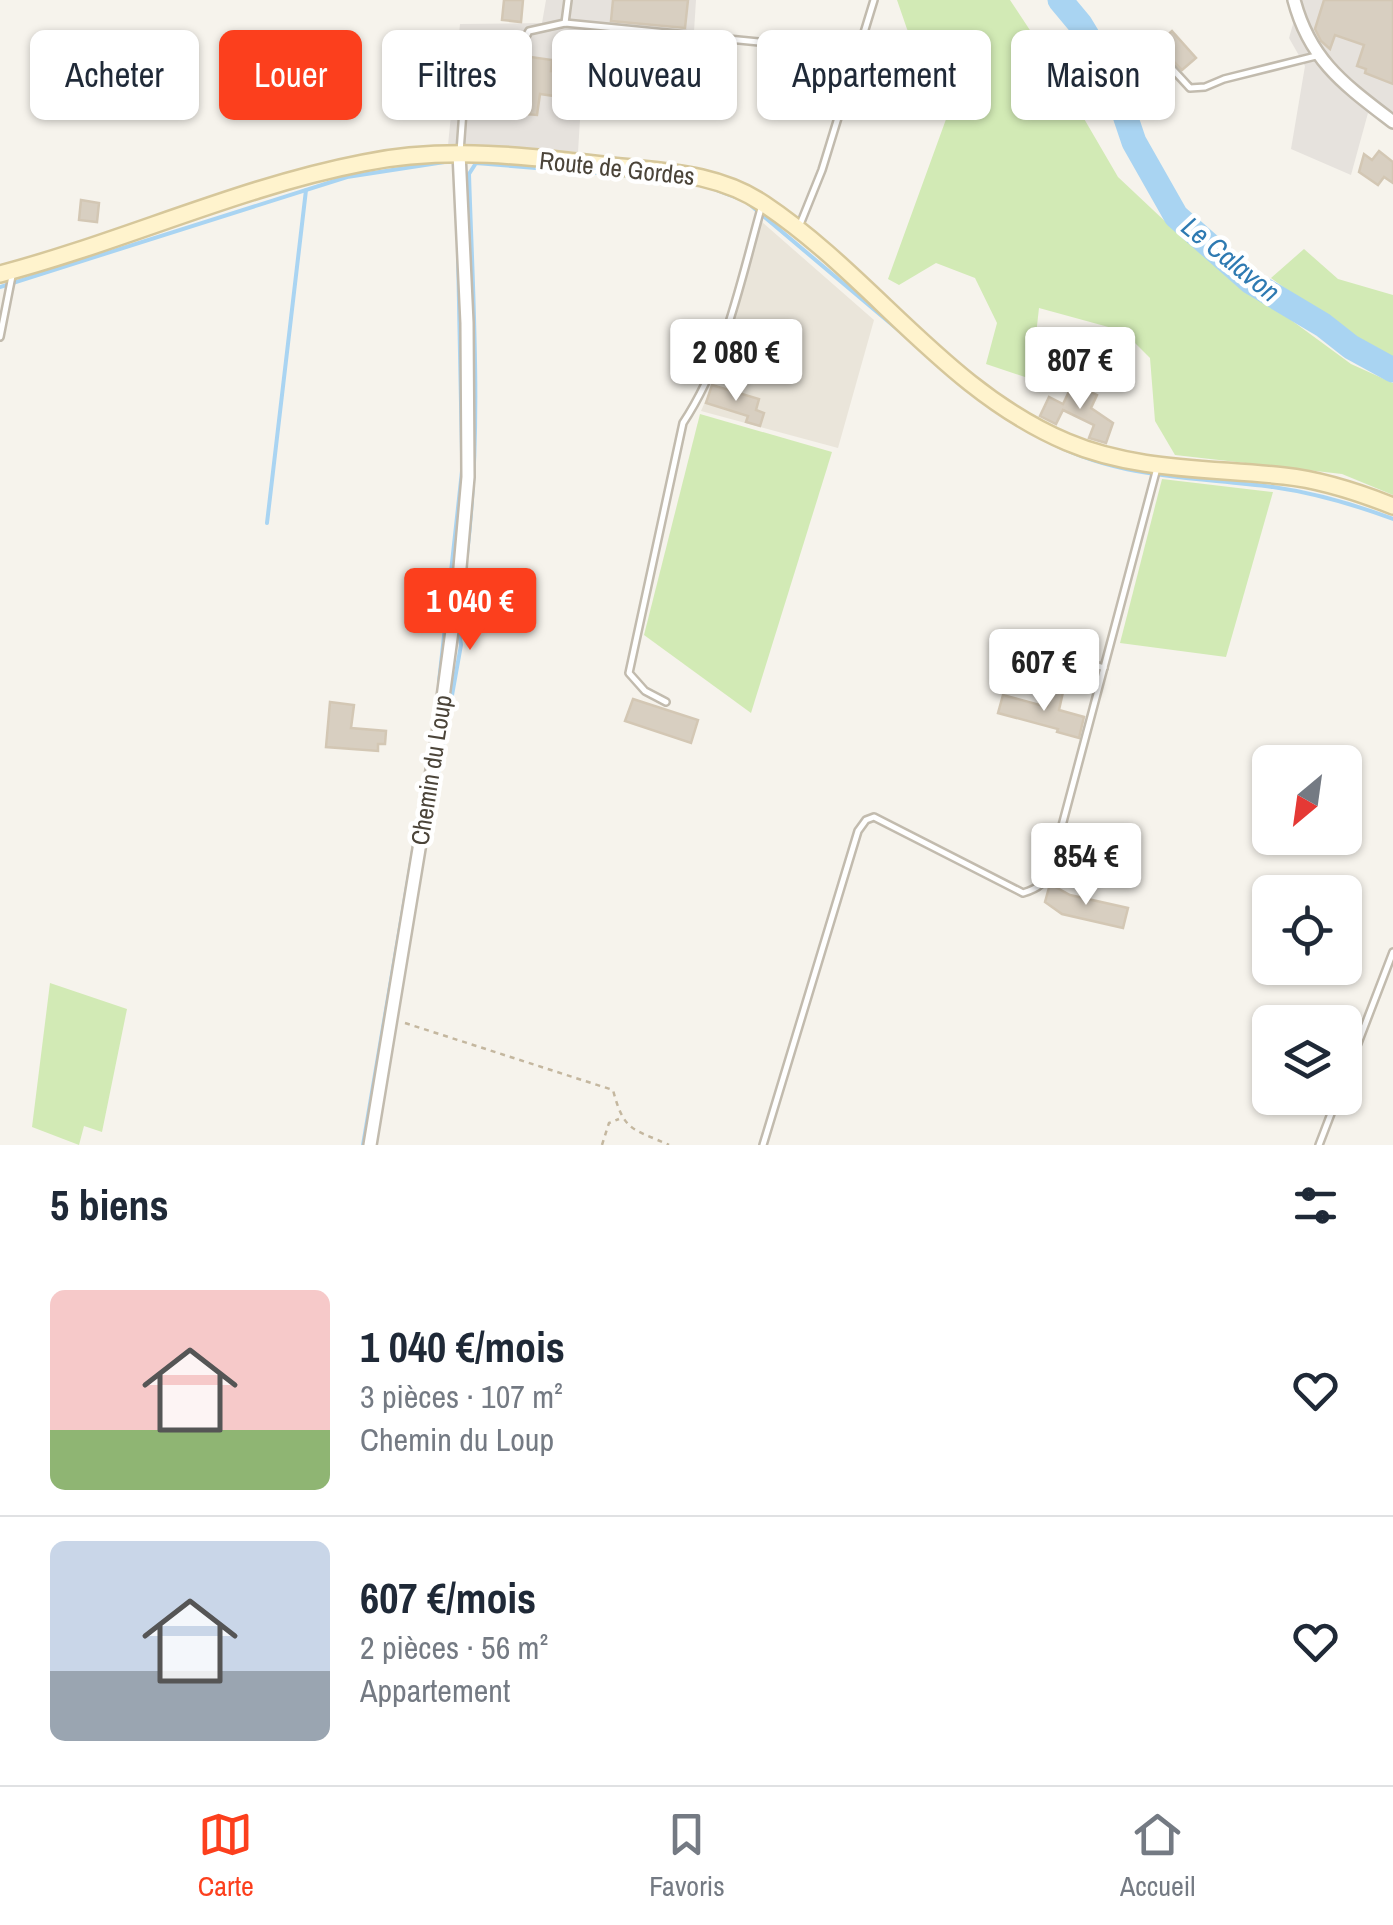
<!DOCTYPE html>
<html lang="fr">
<head>
<meta charset="utf-8">
<style>
	body { margin:0; font-family:"Archivo Narrow",sans-serif; background:#f2f2f3; color:#1f2937; height:100vh; display:flex; flex-direction:column; font-size:38px; white-space:nowrap }
	* { box-sizing:border-box; margin:0 }
	p { font-size:32px; color:#747a83 }
	.icon { flex:none; width:55px; height:55px; fill:none; stroke:currentColor; stroke-width:2; stroke-linecap:round; stroke-linejoin:round }
	.map { position:relative; height:1145px; overflow:hidden }
	.drawer { display:flex; flex-direction:column; background:#fff; flex:1 }
	.drawer>* { flex:none }
	.top-card { position:absolute; left:30px; top:30px; width:1335px; height:90px; display:flex; gap:20px }
	.needle { width:65px; rotate:209deg }
	.controls { position:absolute; left:1252px; top:745px; display:grid; gap:20px }
	.controls a { display:grid; place-items:center; width:110px; height:110px; border-radius:15px; background:#fff; box-shadow:0 2px 8px #0004; font-size:50px }
	.price { position:absolute; translate:-50% -85px; padding:0 22px; border-radius:10px; background:#fff; color:#222; font-size:32px; line-height:65px; filter:drop-shadow(0 2px 5px #0008) }
	.price::after { content:''; position:absolute; left:50%; top:60px; width:30px; height:22px; margin-left:-15px; background:inherit; clip-path:polygon(0 0,100% 0,50% 100%) }
	.price.current { background:#fc3f1d; color:#fff }
	ul { padding:0; list-style:none }
	li { display:flex; align-items:center; gap:30px; height:250px; padding:0 50px }
	li+li { border-top:2px solid #e0e1e3 }
	li span { display:grid; place-items:center; flex:none; width:280px; height:200px; border-radius:15px; color:#555 }
	li>.icon { margin-inline-start:auto }
	span .icon { width:120px; height:120px; fill:#fffc; stroke-width:1 }
	li b { font-size:42px }
	h2 { display:flex; justify-content:space-between; align-items:center; height:120px; padding:0 50px; font-size:42px }
	.chip { padding:0 35px; border-radius:15px; background:#fff; box-shadow:0 2px 8px #0004; font-size:35px; line-height:90px }
	.chip.current { background:#fc3f1d; color:#fff }
	.tab-bar { display:flex; justify-content:space-around; align-items:center; height:140px; border-top:2px solid #e0e1e3; background:#fff; font-size:28px; color:#747a83 }
	.tab-bar a { display:grid; justify-items:center; gap:5px }
	.tab-bar .current { color:#fc3f1d }
	.map>svg:first-child { display:block }
	.residential { fill:#eae5da }
	.industrial { fill:#e6e2dd }
	.green { fill:#d2eab5 }
	.lines { fill:none; stroke-linecap:round; stroke-linejoin:round }
	.stream { stroke:#a9d4f2; stroke-width:4 }
	.river { stroke:#a9d4f2; stroke-width:25 }
	.building { fill:#d8cfc1; stroke:#d3c7b4; stroke-width:2.5 }
	.lane-casing { stroke:#c2bbae; stroke-width:10 }
	.street-casing { stroke:#c2bbae; stroke-width:16 }
	.secondary-casing { stroke:#d6c79b; stroke-width:20 }
	.path { stroke:#c4b79f; stroke-width:2.5; stroke-dasharray:5 5; stroke-linecap:butt }
	.lane { stroke:#fff; stroke-width:5 }
	.street { stroke:#fff; stroke-width:11 }
	.secondary { stroke:#fff3cd; stroke-width:15 }
	.labels { text-anchor:middle; dominant-baseline:central; stroke-width:9; stroke-linejoin:round; paint-order:stroke }
	.street-label { font-size:25px; fill:#4b4439; stroke:#fff }
	.water-label { font-size:28px; font-style:italic; fill:#2e7ab2; stroke:#fff }
</style>
</head>
<body>
<div class="map">
<svg width="1393" height="1145" viewBox="0 0 1393 1145">
	<rect width="100%" height="100%" fill="#f6f3ec"/>
	<path class="residential" d="M762,222L874,320L838,448L701,411L718,372Z"/>
	<g class="industrial">
		<path d="M546,0H696L693,47L585,39L578,152L448,145L460,24L542,23Z"/>
		<path d="M1300,0H1393V124L1368,113L1351,175L1291,149L1305,66L1289,38Z"/>
	</g>
	<g class="green">
		<path d="M897,0H1010L1051,62L1118,177L1169,225L1272,306L1351,364L1393,383V495L1342,474L1175,455L1155,421L1150,358L1123,331L1039,308L1031,379L986,364L997,323L975,278L936,263L899,285L888,279L949,111L907,29Z"/>
		<path d="M1304,249L1338,279L1393,295V360L1364,346L1271,278Z"/>
		<path d="M700,414L832,452L751,713L644,635Z"/>
		<path d="M1162,479L1273,492L1226,657L1120,643Z"/>
		<path d="M50,983L127,1009L102,1132L84,1126L79,1145L32,1127Z"/>
	</g>
	<g class="lines">
		<g class="stream">
			<path d="M711,188L740,199"/>
			<path d="M748,203L909,339"/>
			<path d="M458,253L462,453"/>
			<path d="M0,287L347,177L451,161"/>
			<path d="M1040,437C1116,480 1190,476 1273,487C1315,493 1353,504 1393,519"/>
			<path d="M267,523L306,190"/>
			<path d="M467,554C482,427 473,301 469,174L476,163L633,176"/>
			<path d="M439,682L463,462"/>
			<path d="M427,766L433,731"/>
			<path d="M427,835L461,645L458,623"/>
			<path d="M363,1145L425,780"/>
		</g>
		<path class="river" d="M1060,0L1080,24L1112,77L1134,142L1176,216L1251,282L1323,325L1351,347L1393,370"/>
	</g>
	<g class="building">
		<path d="M504,0H523L521,22L502,20Z"/>
		<path d="M613,0H688L685,28L611,21Z"/>
		<path d="M1324,0H1393V84L1365,73L1366,69L1357,66L1364,45L1335,35L1330,49L1321,41L1315,29Z"/>
		<path d="M1172,31L1196,58L1182,70L1157,44Z"/>
		<path d="M502,53L552,60L551,71L563,72L561,97L540,94L537,115L475,110L478,66L500,69Z"/>
		<path d="M1379,151L1393,162V183L1384,177L1378,185L1359,172L1364,154L1372,160Z"/>
		<path d="M81,200L99,203L97,222L79,220Z"/>
		<path d="M1073,383L1097,395L1091,408L1113,423L1106,443L1089,438L1094,425L1063,410L1056,424L1040,416L1049,397L1063,404Z"/>
		<path d="M712,385L759,399L756,410L764,413L760,426L746,422L748,416L706,403Z"/>
		<path d="M1052,688L1063,692L1059,710L1084,717L1079,738L1057,732L1058,729L998,713L1003,695L1047,707Z"/>
		<path d="M633,699L698,720L691,743L625,721Z"/>
		<path d="M330,702L354,705L351,728L386,731L385,744H378V751L326,747Z"/>
		<path d="M1050,884L1070,895L1128,908L1123,928L1062,914L1045,902Z"/>
	</g>
	<g class="lines">
		<defs>
			<g id="lane">
				<path d="M565,23L568,0"/>
				<path d="M1155,50L1190,88L1205,87L1224,79L1316,56"/>
				<path d="M460,152L468,42H523L529,31L565,23L831,49L855,56"/>
				<path d="M799,227L822,170L874,0"/>
				<path d="M0,337L12,276"/>
				<path d="M1013,688L1020,656L1030,643L1104,668"/>
				<path d="M666,702L645,691L629,673L683,423C726,358 741,279 762,205"/>
				<path d="M1345,1077L1393,952"/>
				<path d="M763,1145L858,831L866,820L874,817L1023,893C1040,888 1044,883 1051,867L1157,468"/>
				<path d="M1319,1145L1337,1098"/>
			</g>
			<g id="street">
				<path d="M1294,0C1310,61 1345,85 1393,122"/>
				<path d="M370,1145L438,734L459,579L468,477L467,323L459,153"/>
			</g>
			<path id="secondary" d="M0,274C122,242 239,187 363,163C445,146 530,156 612,166C665,172 718,173 764,204C872,276 946,391 1067,442C1135,471 1211,468 1284,476C1322,480 1358,492 1393,506"/>
		</defs>
		<use href="#lane" class="lane-casing"/>
		<use href="#street" class="street-casing"/>
		<use href="#secondary" class="secondary-casing"/>
		<g class="path">
			<path d="M405,1023L613,1090C624,1132 632,1128 669,1145"/>
			<path d="M602,1145L609,1123L619,1119"/>
		</g>
		<use href="#lane" class="lane"/>
		<use href="#street" class="street"/>
		<use href="#secondary" class="secondary"/>
	</g>
	<g class="labels">
		<g class="street-label">
			<text transform="translate(617 168) rotate(6)">Route de Gordes</text>
			<text transform="translate(431 770) rotate(-81)">Chemin du Loup</text>
		</g>
		<g class="water-label">
			<text transform="translate(1231 259) rotate(39)">Le Calavon</text>
		</g>
	</g>
</svg>
<div class="controls">
<a><svg class="needle" viewBox="-14 -14 28 28"><path d="M0-13l5 13h-10z" fill="#e53935"/><path d="M0 13l5-13h-10z" fill="#747a83"/></svg></a>
<a><svg class="icon" aria-label="locate" viewBox="0 0 24 24"><circle cx="12" cy="12" r="6"/><path d="M12 2v4M12 18v4M2 12h4M18 12h4"/></svg></a>
<a><svg class="icon" aria-label="layers" viewBox="0 0 24 24"><path d="M12 4l9 5-9 5-9-5zM3 14l9 5 9-5"/></svg></a>
</div>
<b class="price" style="left:736px;top:404px">2 080 €</b>
<b class="price" style="left:1080px;top:412px">807 €</b>
<b class="price current" style="left:470px;top:653px">1 040 €</b>
<b class="price" style="left:1044px;top:714px">607 €</b>
<b class="price" style="left:1086px;top:908px">854 €</b>
<div class="top-card">
<a class="chip">Acheter</a>
<a class="chip current">Louer</a>
<a class="chip">Filtres</a>
<a class="chip">Nouveau</a>
<a class="chip">Appartement</a>
<a class="chip">Maison</a>
</div>
</div>
<section class="drawer">
<h2>5 biens<svg class="icon" aria-label="filters" viewBox="0 0 24 24"><path d="M4 7h16M4 17h16"/><circle cx="9" cy="7" r="2"/><circle cx="15" cy="17" r="2"/></svg></h2>
<ul>
<li><span style="background:linear-gradient(#f6c9c9 70%,#8fb573 0)"><svg class="icon" aria-label="home" viewBox="0 0 24 24"><path d="M3 11l9-7 9 7M6 9v11h12V9"/></svg></span><div><b>1 040 €/mois</b><p>3 pièces · 107 m²</p><p>Chemin du Loup</p></div><svg class="icon" aria-label="heart" viewBox="0 0 24 24"><path d="M12 20l-8-8c-3-5 5-10 8-4 3-6 11-1 8 4z"/></svg></li>
<li><span style="background:linear-gradient(#c9d6e8 65%,#9aa5b1 0)"><svg class="icon" aria-label="home" viewBox="0 0 24 24"><path d="M3 11l9-7 9 7M6 9v11h12V9"/></svg></span><div><b>607 €/mois</b><p>2 pièces · 56 m²</p><p>Appartement</p></div><svg class="icon" aria-label="heart" viewBox="0 0 24 24"><path d="M12 20l-8-8c-3-5 5-10 8-4 3-6 11-1 8 4z"/></svg></li>
</ul>
</section>
<nav class="tab-bar">
<a class="current"><svg class="icon" aria-label="map" viewBox="0 0 24 24"><path d="M3 6l6-2 6 2 6-2v14l-6 2-6-2-6 2zM9 4v14M15 6v14"/></svg>Carte</a>
<a><svg class="icon" aria-label="saved" viewBox="0 0 24 24"><path d="M7 4h10v16l-5-4-5 4z"/></svg>Favoris</a>
<a><svg class="icon" aria-label="home" viewBox="0 0 24 24"><path d="M3 11l9-7 9 7M6 9v11h12V9"/></svg>Accueil</a>
</nav>
</body>
</html>
